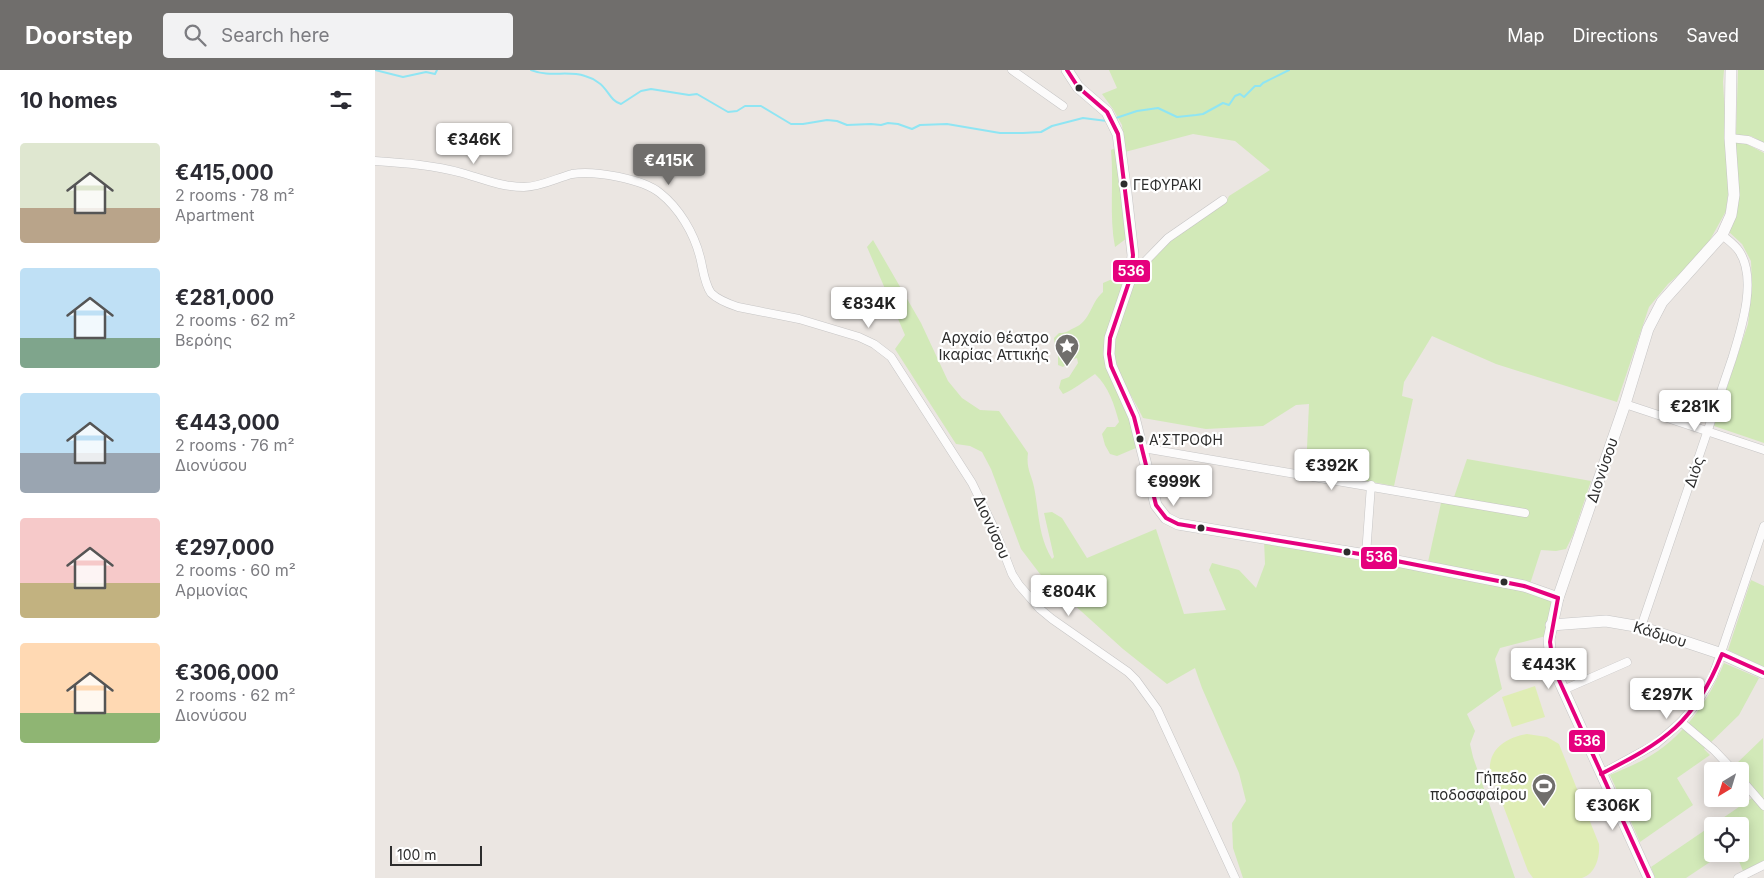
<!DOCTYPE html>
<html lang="en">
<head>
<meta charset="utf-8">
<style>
	body { margin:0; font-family:Inter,sans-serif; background:#f2f2f3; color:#2b2b33; height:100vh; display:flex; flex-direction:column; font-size:19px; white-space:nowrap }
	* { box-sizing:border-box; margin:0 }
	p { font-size:16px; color:#7c7c81 }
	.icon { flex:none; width:28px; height:28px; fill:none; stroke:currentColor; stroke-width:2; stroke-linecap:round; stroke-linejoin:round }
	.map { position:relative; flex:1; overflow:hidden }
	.side { display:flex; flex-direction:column; background:#fff; width:375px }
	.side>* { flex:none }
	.needle { width:32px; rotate:218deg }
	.tools { position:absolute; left:1329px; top:692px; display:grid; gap:10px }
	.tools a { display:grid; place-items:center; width:45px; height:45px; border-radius:5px; background:#fff; box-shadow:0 2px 12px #0003; font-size:25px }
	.scale { position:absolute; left:15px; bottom:12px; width:92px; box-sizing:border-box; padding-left:5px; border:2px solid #2d2d2d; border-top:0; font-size:14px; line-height:18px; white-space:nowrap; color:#2d2d2d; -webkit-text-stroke:4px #fff; paint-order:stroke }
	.price { position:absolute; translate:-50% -42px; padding:0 11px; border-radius:5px; background:#fff; color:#222; font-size:16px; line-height:32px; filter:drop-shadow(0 1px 2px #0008) }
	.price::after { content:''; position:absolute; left:50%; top:30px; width:15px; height:11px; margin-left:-8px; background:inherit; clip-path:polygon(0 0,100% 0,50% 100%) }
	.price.selected { background:#706e6c; color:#fff }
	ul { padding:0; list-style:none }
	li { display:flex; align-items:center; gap:15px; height:125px; padding:0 20px }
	li span { display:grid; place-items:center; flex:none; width:140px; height:100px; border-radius:5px; color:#555 }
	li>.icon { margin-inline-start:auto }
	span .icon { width:60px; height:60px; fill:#fffc; stroke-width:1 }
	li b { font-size:21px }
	h2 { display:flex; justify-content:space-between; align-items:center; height:60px; padding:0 20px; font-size:21px }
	header { display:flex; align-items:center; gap:30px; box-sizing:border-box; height:70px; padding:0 25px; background:#706e6c; color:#fff }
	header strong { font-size:24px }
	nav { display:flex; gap:28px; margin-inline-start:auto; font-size:18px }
	.search { width:350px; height:45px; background:#f2f2f3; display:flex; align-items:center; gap:12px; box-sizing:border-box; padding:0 18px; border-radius:5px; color:#7c7c81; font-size:19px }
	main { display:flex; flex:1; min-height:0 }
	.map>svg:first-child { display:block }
	.green { fill:#d2e9b8 }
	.pitch { fill:#dfedb5 }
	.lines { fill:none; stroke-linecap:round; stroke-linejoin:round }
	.stream { stroke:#8fe5f3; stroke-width:2 }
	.street-casing { stroke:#c6c5c5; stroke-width:9 }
	.secondary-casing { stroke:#c6c5c5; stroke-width:12 }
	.street { stroke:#fcfbfb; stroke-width:8 }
	.secondary { stroke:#fcfbfb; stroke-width:11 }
	.bus-1-casing { stroke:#fff; stroke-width:8 }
	.bus-1 { stroke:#e5007d; stroke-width:4 }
	.bus-dot { fill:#2d2d2d; stroke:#fff; stroke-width:2 }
	.labels { text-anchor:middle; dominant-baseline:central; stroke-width:4.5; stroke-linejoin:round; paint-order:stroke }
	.bus-label { font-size:14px; fill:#2d2d2d; stroke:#fff; text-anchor:start }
	.poi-label { font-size:15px; fill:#2d2d2d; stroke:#fff; text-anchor:end }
	.street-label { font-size:15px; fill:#2d2d2d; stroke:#fff }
	.line-badge { stroke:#fff; stroke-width:2 }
	.badge-label { font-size:14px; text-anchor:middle; font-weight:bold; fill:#fff }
</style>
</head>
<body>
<header>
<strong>Doorstep</strong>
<div class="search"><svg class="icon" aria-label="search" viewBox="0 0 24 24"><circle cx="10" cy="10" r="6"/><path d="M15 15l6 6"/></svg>Search here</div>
<nav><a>Map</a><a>Directions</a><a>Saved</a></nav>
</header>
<main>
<section class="side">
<h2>10 homes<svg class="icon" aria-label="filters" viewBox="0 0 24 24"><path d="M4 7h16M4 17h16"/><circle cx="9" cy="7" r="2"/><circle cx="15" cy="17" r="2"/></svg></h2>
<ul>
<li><span style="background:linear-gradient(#dfe7d0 65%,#b9a48a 0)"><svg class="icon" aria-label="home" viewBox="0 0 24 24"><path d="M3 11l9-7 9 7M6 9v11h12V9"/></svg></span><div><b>€415,000</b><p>2 rooms · 78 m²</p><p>Apartment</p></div></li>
<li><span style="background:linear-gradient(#bfe0f5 70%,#7fa58c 0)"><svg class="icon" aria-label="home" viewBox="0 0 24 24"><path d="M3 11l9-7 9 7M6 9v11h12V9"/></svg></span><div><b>€281,000</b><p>2 rooms · 62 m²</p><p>Βερόης</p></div></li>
<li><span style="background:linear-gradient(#bfe0f5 60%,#9aa5b1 0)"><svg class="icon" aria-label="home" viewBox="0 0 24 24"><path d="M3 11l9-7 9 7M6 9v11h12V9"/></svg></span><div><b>€443,000</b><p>2 rooms · 76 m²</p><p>Διονύσου</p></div></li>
<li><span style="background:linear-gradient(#f6c9c9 65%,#c2b280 0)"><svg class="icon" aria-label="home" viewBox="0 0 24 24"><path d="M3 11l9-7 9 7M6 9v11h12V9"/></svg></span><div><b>€297,000</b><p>2 rooms · 60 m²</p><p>Αρμονίας</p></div></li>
<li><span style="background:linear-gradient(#ffd9b3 70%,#8fb573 0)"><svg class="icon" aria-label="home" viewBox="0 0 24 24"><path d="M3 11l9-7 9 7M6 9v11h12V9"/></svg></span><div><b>€306,000</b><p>2 rooms · 62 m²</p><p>Διονύσου</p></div></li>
</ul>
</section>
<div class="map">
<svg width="1389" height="808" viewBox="0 0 1389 808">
	<rect width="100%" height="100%" fill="#ebe6e2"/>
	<g class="green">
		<path d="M734,0H1349L1348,12L1354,115L1351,141L1335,170L1317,193L1293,214L1274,237L1242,332L1121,294L1057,266L1029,312L1027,326L1038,329L1019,416L931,400L934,334L921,335L888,356L831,359L768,348C758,327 737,297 738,274L761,205L801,165L851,132L854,126L895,100L860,71L818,64L750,82L747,55L738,39L727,24L742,18Z"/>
		<path d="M1363,0H1389V73L1376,66L1361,65Z"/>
		<path d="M1358,72L1372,74L1389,83V373L1339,356L1373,254L1377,215L1376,191L1367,174L1353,161Z"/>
		<path d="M742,77L752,168L740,177C734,146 739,112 736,80Z"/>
		<path d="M498,170L546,253L573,311L587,328L605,340L624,341L653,383C651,399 656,403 659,417C664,442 663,466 677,489L679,487L669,443L677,442L687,448L712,488L781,459L809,544L851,540L834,500L837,493L864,500L881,518L890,494L889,470L1149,520L1179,532L1171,566L1125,578L1120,589L1127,619L1092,644L1100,661L1095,674L1098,687L1140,808H868L858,778L857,753L871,731L864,703L827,618L820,598L792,614L748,579L665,504L646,479L616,399L607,382L595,376L581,374L520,279L530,265L492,177Z"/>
		<path d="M735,210L742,212L748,211L730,271L757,356L761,378L742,386L735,384L730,375L727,364L732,357H740L744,352C739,334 734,317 720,304C709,311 700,319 688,324L684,318L686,310L694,307L703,293L702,288L695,290L688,297L683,295V280L680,275L679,268L684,263C691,263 693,261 699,258C716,251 715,233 728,222V213Z"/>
		<path d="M1092,389L1216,411L1198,465L1191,479L1181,481L1166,480L1155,514L1053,492L1066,433H1077Z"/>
		<path d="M1376,510L1389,516V597L1353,580Z"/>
		<path d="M1349,593L1384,608L1364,645L1329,679L1335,685L1302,708L1318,735L1265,772L1235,705C1246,700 1259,695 1270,689C1307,669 1334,631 1349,593Z"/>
		<path d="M1388,668L1389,791L1368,801L1361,784H1365V756H1338V784H1347L1311,808H1280L1276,797L1383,724L1360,695Z"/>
	</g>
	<g class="pitch">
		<path d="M1160,616L1170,647L1137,657L1127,627Z"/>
		<path d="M1152,664L1172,667L1184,674L1224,774C1225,786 1221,804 1207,808C1198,808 1169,808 1158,808L1153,801L1115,701C1113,678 1133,667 1152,664Z"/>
	</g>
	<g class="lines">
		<g class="stream">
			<path d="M0,0L28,7L51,2L60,4L62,0"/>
			<path d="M156,0C176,8 191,0 210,6C214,7 220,10 224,13C233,19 235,31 246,34L266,21L276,19L314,25L322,24L353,42L362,41L370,36H386L416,54H428L452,50L462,51L472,55L496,54L506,55L513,53L523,54L537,59L545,55L572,54L625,63H648L666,62L677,56L708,48L732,51"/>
			<path d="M741,48L762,41L783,38L802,47L821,45L828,44L848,33L854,35L860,26L865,24L869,27L880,16H885L888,13L914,0"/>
		</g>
		<defs>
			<g id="street">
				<path d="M637,0L688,36"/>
				<path d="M1355,68L1373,70L1389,77"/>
				<path d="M0,91C29,93 58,95 87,103C108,109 127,117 149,117C165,117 182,108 197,104C219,100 268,109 285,123C304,138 319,163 325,187C328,198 329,213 336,223C343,230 354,234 363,237L424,249L484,267L499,274L516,287L597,413L620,460L637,504L644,515L665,539L677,549L753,602L761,610L782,639L860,808"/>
				<path d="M756,206L793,168L848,130"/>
				<path d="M1250,334L1389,380"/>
				<path d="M768,378L1150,443"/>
				<path d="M991,485L996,415"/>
				<path d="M1266,557L1357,289C1366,260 1383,209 1364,181C1360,175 1353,170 1347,165"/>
				<path d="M1188,620L1252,592"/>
				<path d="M1306,652L1339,680L1359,701"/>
				<path d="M1226,704L1281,674L1306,652L1322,633L1338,606L1389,456"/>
				<path d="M1365,708L1389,736"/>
				<path d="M1363,808L1389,795"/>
			</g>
			<g id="secondary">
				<path d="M692,0L703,17L732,42L743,64L751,123L758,185L756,206L735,268L734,284L736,296L759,347L781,435L791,448L803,454L991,485L1149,516L1183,528"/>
				<path d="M1176,555L1231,551L1266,557L1347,584L1389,603"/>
				<path d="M1274,808L1179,599L1175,580L1174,569L1183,528L1250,334L1273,259L1287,232L1347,165L1356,145L1359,125L1355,68L1356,0"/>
			</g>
		</defs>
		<use href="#street" class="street-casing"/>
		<use href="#secondary" class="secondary-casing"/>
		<use href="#street" class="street"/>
		<use href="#secondary" class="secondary"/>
		<defs>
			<g id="bus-1">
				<path d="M692,0L703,17L732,42L743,64L758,185L756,206L735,268L734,284L736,296L759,347L781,435L791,448L803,454L991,485L1149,516L1183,528"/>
				<path d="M1183,528L1175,572L1179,599L1274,808"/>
				<path d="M1226,704C1290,671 1319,654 1347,584L1389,603"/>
			</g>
		</defs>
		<use href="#bus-1" class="bus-1-casing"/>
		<use href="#bus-1" class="bus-1"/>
	</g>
	<defs>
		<symbol id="sight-pin" viewBox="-11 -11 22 30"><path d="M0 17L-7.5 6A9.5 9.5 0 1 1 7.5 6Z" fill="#706e6c" stroke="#fff"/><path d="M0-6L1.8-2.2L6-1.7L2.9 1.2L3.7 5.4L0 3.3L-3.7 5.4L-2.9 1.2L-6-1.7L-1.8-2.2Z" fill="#fff"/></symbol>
		<symbol id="stadium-pin" viewBox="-11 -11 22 30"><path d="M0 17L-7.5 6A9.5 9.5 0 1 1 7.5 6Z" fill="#706e6c" stroke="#fff"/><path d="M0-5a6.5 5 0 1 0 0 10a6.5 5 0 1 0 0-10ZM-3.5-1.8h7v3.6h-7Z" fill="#fff"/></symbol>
	</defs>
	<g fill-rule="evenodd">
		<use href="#sight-pin" x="678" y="262" width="28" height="38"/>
		<use href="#stadium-pin" x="1155" y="702" width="28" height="38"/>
	</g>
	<g class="bus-dot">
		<circle cx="704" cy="18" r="4.5"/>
		<circle cx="749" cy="114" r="4.5"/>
		<circle cx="765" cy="369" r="4.5"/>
		<circle cx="826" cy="458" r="4.5"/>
		<circle cx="972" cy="482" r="4.5"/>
		<circle cx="1129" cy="512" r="4.5"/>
	</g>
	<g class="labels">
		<g class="bus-label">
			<text x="758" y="114">ΓΕΦΥΡΑΚΙ</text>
			<text x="774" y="369">Α'ΣΤΡΟΦΗ</text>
		</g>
		<g class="poi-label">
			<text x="674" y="267">Αρχαίο θέατρο<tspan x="674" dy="17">Ικαρίας Αττικής</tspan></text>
			<text x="1152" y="707">Γήπεδο<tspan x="1152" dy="17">ποδοσφαίρου</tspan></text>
		</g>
		<g class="street-label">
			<text transform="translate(1227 400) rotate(-71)">Διονύσου</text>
			<text transform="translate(1319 402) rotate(-71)">Διός</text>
			<text transform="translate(617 457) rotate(66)">Διονύσου</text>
			<text transform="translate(1285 564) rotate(17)">Κάδμου</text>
		</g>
	</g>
	<g class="line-badge">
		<rect x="737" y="189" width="39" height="24" rx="5" fill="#e5007d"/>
		<rect x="985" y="476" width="38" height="24" rx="5" fill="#e5007d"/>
		<rect x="1193" y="659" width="38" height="24" rx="5" fill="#e5007d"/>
	</g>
	<g class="badge-label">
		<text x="756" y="206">536</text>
		<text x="1004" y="492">536</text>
		<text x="1212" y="676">536</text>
	</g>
</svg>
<div class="tools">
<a><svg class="needle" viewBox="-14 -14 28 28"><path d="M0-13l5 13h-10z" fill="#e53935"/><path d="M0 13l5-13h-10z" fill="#7c7c81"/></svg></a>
<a><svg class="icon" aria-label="locate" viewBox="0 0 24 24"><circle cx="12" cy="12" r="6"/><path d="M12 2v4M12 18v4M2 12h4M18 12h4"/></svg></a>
</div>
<div class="scale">100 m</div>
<b class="price" style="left:99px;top:95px">€346K</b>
<b class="price selected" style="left:294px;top:116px">€415K</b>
<b class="price" style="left:494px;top:259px">€834K</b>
<b class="price" style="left:1320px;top:362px">€281K</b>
<b class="price" style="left:957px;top:421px">€392K</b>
<b class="price" style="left:799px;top:437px">€999K</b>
<b class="price" style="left:694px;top:547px">€804K</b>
<b class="price" style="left:1174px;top:620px">€443K</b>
<b class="price" style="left:1292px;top:650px">€297K</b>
<b class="price" style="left:1238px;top:761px">€306K</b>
</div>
</main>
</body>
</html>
